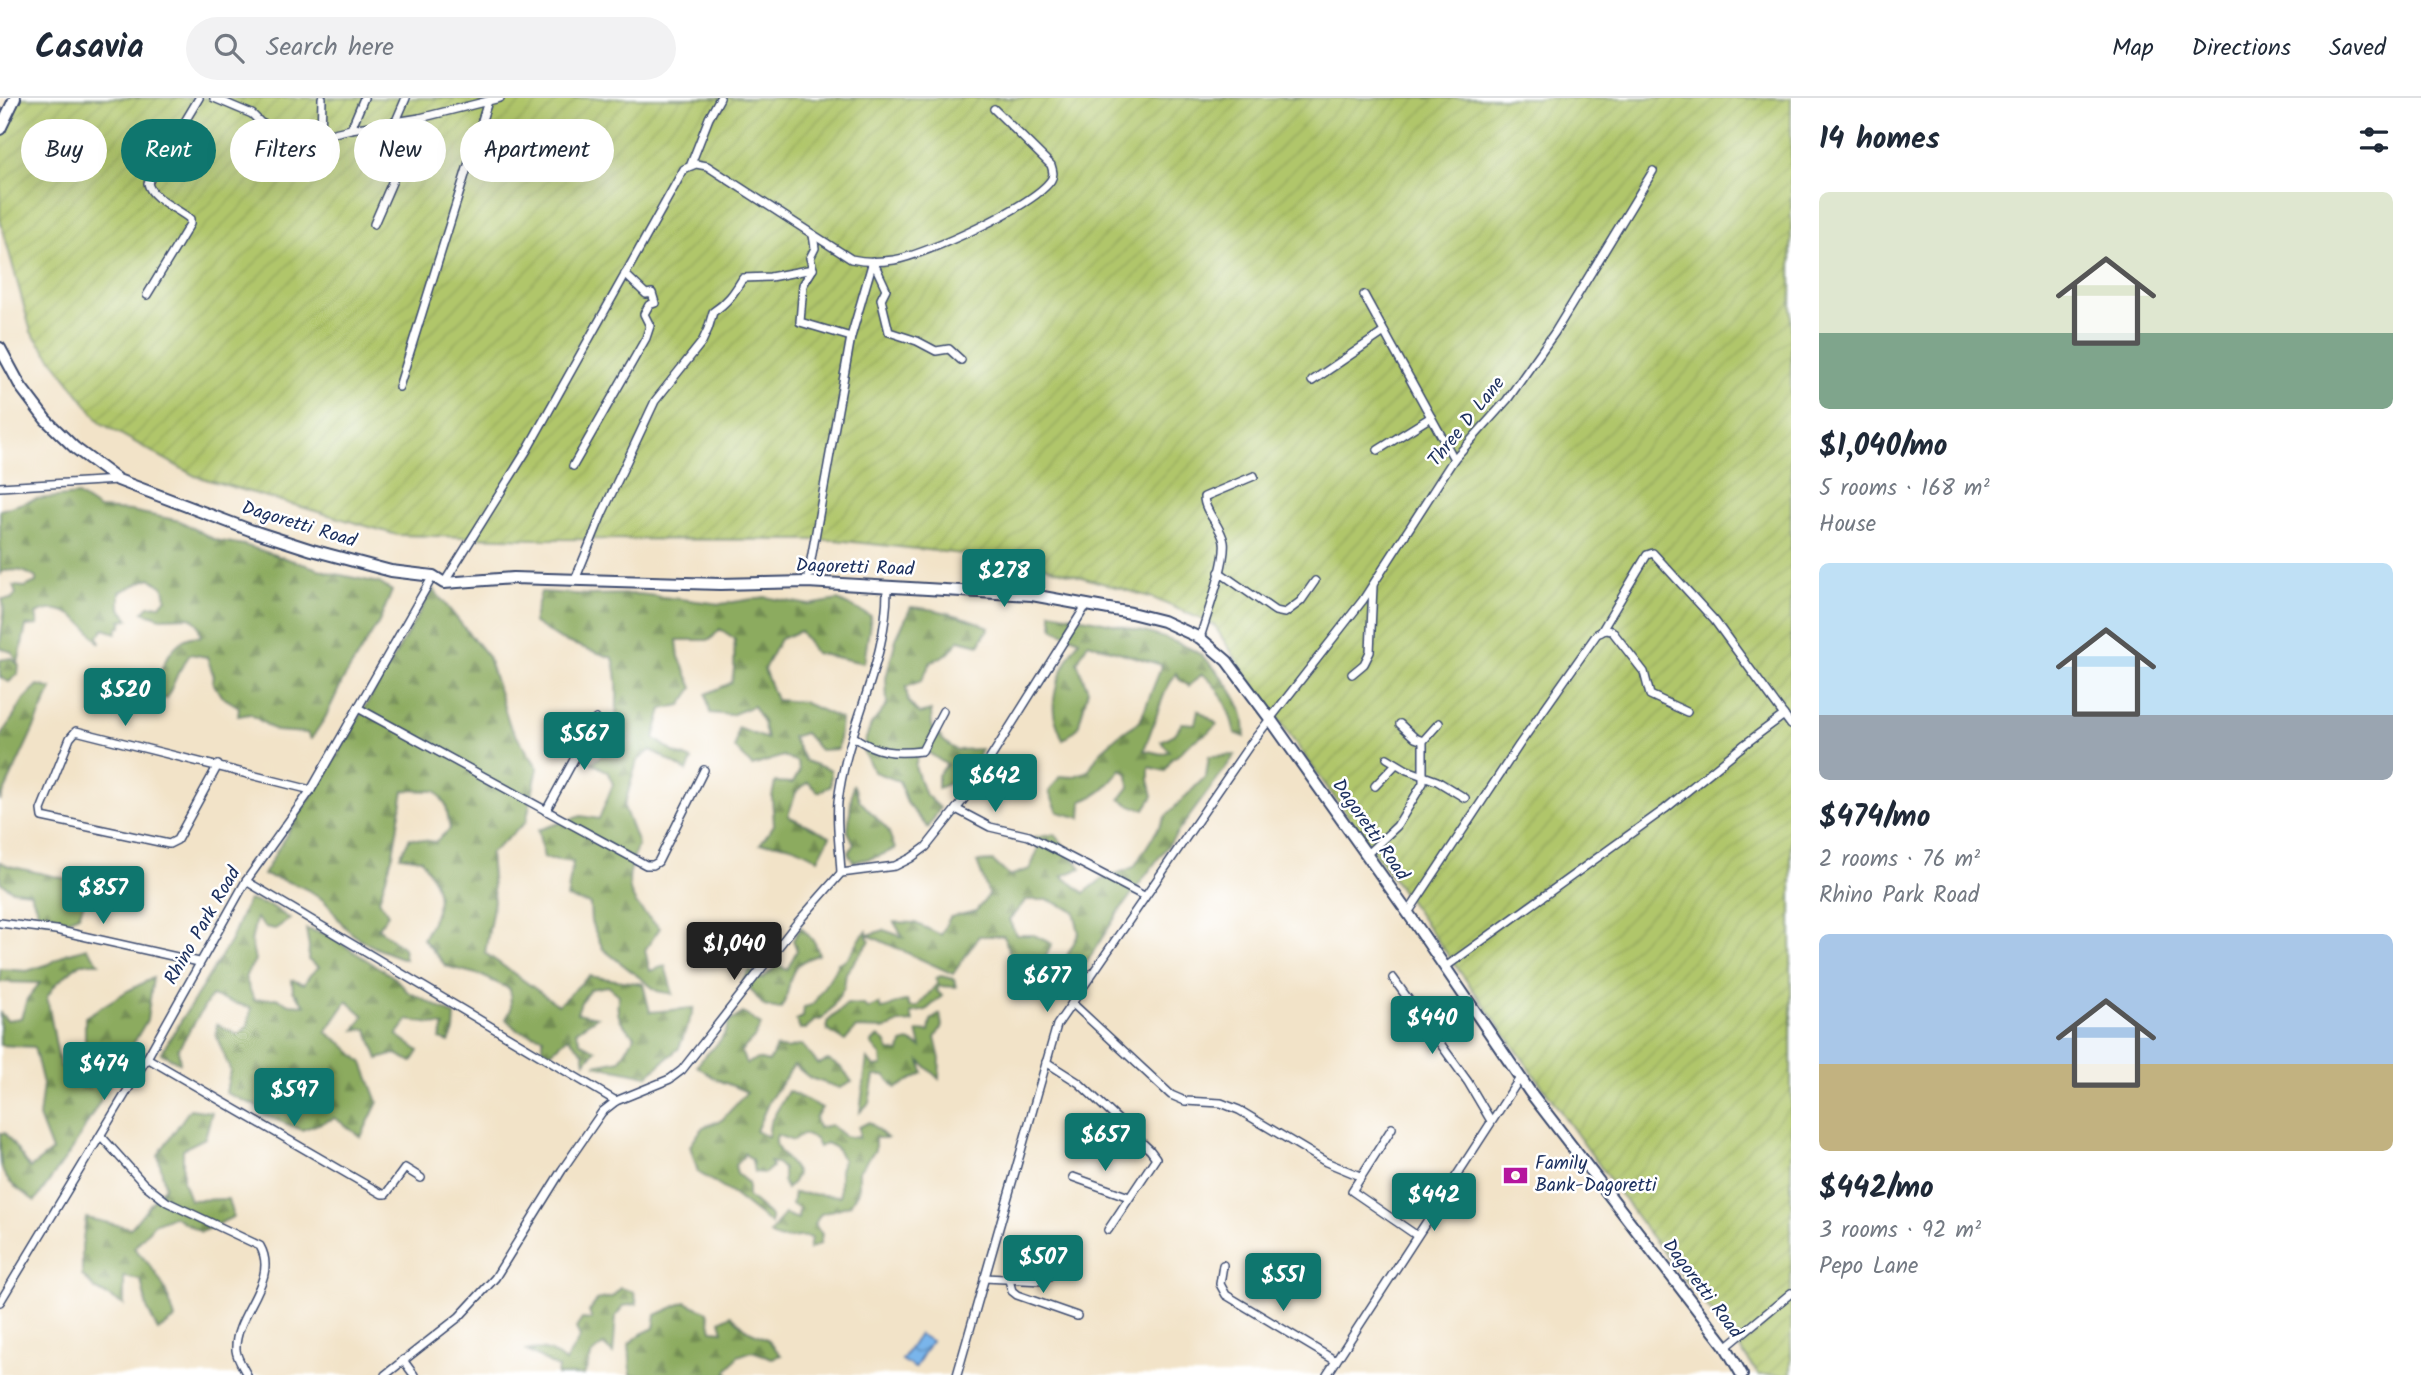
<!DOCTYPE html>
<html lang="en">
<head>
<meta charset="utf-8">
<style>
	body { margin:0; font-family:Kalam,sans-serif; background:#f2f2f3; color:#1f2937; height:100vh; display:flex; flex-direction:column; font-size:26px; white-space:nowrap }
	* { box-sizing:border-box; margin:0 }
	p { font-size:23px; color:#747a83 }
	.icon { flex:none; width:38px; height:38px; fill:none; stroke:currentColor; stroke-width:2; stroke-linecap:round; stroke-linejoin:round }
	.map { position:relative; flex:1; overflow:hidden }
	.drawer { display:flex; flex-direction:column; background:#fff; width:630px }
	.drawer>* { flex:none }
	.hud { position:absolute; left:21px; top:21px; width:665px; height:63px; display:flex; gap:14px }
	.price { position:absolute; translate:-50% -60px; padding:0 16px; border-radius:7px; background:#0f766e; color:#fff; font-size:23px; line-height:46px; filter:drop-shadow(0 2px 4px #0008) }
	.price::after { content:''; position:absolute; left:50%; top:42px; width:21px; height:16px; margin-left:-10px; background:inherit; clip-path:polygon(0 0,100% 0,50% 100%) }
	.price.selected { background:#222; color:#fff }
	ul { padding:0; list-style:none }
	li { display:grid; align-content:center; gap:14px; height:371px; padding:0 28px }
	li span { display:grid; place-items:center; height:217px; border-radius:10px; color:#555 }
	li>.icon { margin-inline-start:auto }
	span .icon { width:126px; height:126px; fill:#fffc; stroke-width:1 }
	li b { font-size:30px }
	h2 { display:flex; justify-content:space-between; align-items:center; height:84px; padding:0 28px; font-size:30px }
	.chip { padding:0 24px; border-radius:32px; background:#fff; box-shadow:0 7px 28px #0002; font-size:24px; line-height:63px }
	.chip.selected { background:#0f766e; color:#fff }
	header { display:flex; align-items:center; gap:42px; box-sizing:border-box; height:98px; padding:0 35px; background:#fff; border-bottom:2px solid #e0e1e3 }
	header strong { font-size:33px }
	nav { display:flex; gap:38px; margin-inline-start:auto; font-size:24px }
	.search { width:490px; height:63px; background:#f2f2f3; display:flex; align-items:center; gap:18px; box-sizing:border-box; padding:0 24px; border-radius:38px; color:#747a83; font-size:26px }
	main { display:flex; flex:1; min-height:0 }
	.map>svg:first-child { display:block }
	.forest { fill:url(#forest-firs); stroke:#546d5e; stroke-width:2 }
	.garden { fill:url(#garden-furrows); stroke:#667a64; stroke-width:2 }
	.water { fill:url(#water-waves); stroke:#4a72a4; stroke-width:2 }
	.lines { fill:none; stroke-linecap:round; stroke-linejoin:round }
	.minor-casing { stroke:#3b4a6e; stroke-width:10 }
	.secondary-casing { stroke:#3b4a6e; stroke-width:14 }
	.minor { stroke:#fff; stroke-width:7 }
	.secondary { stroke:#fff; stroke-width:10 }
	.labels { text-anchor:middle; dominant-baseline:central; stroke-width:5; stroke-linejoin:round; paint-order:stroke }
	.street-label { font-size:19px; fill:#1b2f5e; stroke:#fff }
	.poi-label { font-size:19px; fill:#1b2f5e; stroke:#fff; text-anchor:start }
</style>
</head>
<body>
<header>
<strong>Casavia</strong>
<div class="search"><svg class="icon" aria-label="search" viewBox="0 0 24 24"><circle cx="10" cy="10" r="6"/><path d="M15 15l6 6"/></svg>Search here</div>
<nav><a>Map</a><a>Directions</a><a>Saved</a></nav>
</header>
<main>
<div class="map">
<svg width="1791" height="1277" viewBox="0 0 1791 1277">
	<defs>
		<pattern id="forest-firs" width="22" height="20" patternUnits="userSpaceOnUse" patternTransform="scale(1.75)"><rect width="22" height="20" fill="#8cab5f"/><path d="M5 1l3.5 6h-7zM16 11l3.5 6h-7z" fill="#728c52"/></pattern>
		<pattern id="garden-furrows" width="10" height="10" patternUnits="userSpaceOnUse" patternTransform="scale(1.75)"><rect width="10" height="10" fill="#b0c66b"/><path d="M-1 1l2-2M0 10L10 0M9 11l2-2" fill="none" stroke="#97aa5f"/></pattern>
		<pattern id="water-waves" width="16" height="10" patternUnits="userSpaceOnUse" patternTransform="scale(1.75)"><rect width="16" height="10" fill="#7ab5eb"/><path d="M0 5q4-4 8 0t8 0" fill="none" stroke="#6394c2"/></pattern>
	</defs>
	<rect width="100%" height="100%" fill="#fff"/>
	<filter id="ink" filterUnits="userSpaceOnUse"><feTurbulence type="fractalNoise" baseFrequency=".0143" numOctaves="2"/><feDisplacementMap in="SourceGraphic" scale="14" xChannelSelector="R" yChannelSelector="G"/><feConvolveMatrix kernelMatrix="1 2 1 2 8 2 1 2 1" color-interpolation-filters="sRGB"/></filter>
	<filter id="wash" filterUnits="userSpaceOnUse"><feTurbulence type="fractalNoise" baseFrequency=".00686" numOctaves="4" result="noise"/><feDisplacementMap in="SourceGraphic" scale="28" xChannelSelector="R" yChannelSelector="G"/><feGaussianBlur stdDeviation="1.57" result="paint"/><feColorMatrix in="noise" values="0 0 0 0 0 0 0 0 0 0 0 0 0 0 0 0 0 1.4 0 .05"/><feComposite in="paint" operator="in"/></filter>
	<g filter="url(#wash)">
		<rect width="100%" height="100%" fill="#f2e3c8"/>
		<g class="forest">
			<path d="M78,397L99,411L131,413L180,423L215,442L244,447L331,475L379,485L392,493L379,524L343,582L325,620L311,641L307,635L276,633L250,616L238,618L239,609L221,598L212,583L214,579L207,559L190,556L178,575L167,600L149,603C157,581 171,533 201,539L198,526L190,519L161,520L143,514L149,508L160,507L166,500L164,490L150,480L120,494V510L129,521L121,523V529H118L116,535L104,531L98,538L100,546C84,524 64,502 36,516L38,527L26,528L18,565L12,554L0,550C0,535 7,514 2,501H11L16,496L13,488L25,489L36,484V480C24,472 17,471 3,473L0,477V412L36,401Z"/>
			<path d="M433,491L488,559L510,628L538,670L526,724L490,756L494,803L485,855L558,907L589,878L643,886L650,914L694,910L679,950L647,978L595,967L620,962L635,938C621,926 614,917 619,897L608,888L590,891L581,904L577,915L597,919L576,933L581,945L596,952L585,964L583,954L568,939L550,955L543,950V939L517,932L506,921L511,911L510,891L480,877L446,868L423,841C442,806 444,795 421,761L400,758L410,740L435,744L450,731L446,707L436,693L404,692L393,756L379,802L388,816L378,830L403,850L405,861C385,854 363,846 347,831C338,823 332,809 323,802C306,788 284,782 263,777L292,727L327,675Z"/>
			<path d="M541,494L590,497L639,496L721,506L765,499L809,507L838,502L871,518L864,565L815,555L800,533L780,541L764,571L776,602L803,604L841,621L838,651L820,652L805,635L792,639L805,663L831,672V688L818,694L808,684L796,694L788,718L830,738L818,761C795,748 786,744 760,746L774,727L772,699L775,684L793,685L799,674L798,664L783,658L752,668L735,650L738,630L767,641L763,624L753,608L731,617L710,615L706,596L731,585C737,569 733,557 735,541L720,531L710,542H677L679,559L693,590L681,607L662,611L654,640L675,655L692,662L687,673L651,652L637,663L624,709L638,746C623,789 625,799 660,830L645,852L650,873L665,868L673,896L657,893L603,851L591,824L590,806L567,800L573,764L544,760L538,732L581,718L599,721L613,686L607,673L592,665C596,661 602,658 605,654C619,634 620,583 613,560L561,542L533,524Z"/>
			<path d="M911,509C939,511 963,518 989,529L979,547L959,542L949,555L931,564L921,583L906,589L908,603L919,616L931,613L932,629L944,643L956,652L981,651L975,664L957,663L950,685L938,690V677L947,667L921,650L915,668L924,695L940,710L928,730L907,705L899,683L874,674L862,651L871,627L887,607L886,580L896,541Z"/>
			<path d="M1051,514C1094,522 1153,532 1191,551C1210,560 1239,598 1243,618C1245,625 1244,633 1245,639L1235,635C1230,614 1220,588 1202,576L1189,588L1180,582L1176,575L1165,594L1144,652L1162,656L1169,653L1161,643L1175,636L1182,625L1195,626L1198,612L1217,626C1209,636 1199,639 1189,646C1182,652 1181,657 1172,660L1165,673L1149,669V682L1153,698L1145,711L1133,709L1120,701L1129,689L1128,676L1121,671C1110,686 1100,697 1082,703L1081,720L1058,714L1049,694L1060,678L1072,679L1088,673L1100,654L1119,637L1140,623L1162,567L1088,545L1077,564L1088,592L1078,630L1063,642C1060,634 1055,624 1054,615C1051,590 1066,563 1079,542L1054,531Z"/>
			<path d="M11,560L19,567L18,576L9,584L0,579V562Z"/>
			<path d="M38,587L52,591L0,703V641L24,601Z"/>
			<path d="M1235,657L1120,812L1071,888L1057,903L1054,883L1079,835L1074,813L1049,802H1026L1009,822L1016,837H1034L1052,846L1039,872L1014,869L1004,838H979L953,876L868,837L884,832L903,839L894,824L915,825L941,837L950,819L976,813L989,797L977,764L993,763L1009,778L1030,771L1038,751L1034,740L1055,736L1081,770L1062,778L1084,795L1101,782L1134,769L1166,718L1206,678L1209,658Z"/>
			<path d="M853,686L860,703L888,732L895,751L879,758L854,764L848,755L854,746L848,733Z"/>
			<path d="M0,764L9,768L66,781L83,778L91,787L79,817L60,825L41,821L30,794L12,792L0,784Z"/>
			<path d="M248,802L271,808L290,821L275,831L265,829L256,820L251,844L255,862L245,879L254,902L276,900L289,906L305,907L293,893L292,882L304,886L310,877L319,869L308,862L309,849L306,831L326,836L395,880L408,894L455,917L454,933L449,944L440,941L444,928L408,922L397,937L419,953L412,964L396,956L378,961L367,931L355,932L364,918L347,903L326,934L343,946L363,965L378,1004L361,1039L335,1020L302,1032L264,1017L254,1007L226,995L230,972L216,937L217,926L238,937L248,928L251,910L211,898L178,951L180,965L161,955L230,844Z"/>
			<path d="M801,829L815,845L819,856C813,859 802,862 798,867C786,879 791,898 780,911L764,908L743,882L750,873L762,881L778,867L787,872L797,852L793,842Z"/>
			<path d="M867,833V839L870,843L846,875L844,890L832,910L822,921L814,923L806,931H800L796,922L803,919L804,909C818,907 815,900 823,890C829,882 834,875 838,865C854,860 855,842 867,833Z"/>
			<path d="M87,850L99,865H80L56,886L47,899L60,969L85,967V919L129,892L153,880L147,922L73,1050L35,1103C0,1078 0,1081 0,1035H5L30,1070L52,1053L39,1019L43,986L34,949L0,947V915L7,922L21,920L27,901L40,885L0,884V871L27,873L49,866L66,856Z"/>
			<path d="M941,878L954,881L956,889L939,888L937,893L942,898L926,912L911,915L913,924L899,925L886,931L856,930L845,943L827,932V924L847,906L864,907L867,911L879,906L881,911C891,911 896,903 907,903L910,909H917L938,885L936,880Z"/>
			<path d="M743,915L761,927L754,940L741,953L746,966L757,961L769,964L776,949L787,951L802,947L818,966L828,962L842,970L852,984L840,990L810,980L794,967L769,1003L756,1033L768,1039L770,1025L788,993L822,1010L815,1020L818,1030L831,1027L844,1038L859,1040V1029L869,1024L887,1040H875V1052L859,1073V1091L850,1107L821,1116L814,1127L822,1136L820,1146L809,1151L811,1140C796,1135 784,1147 770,1136C776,1129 778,1122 785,1116L798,1121L799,1111L792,1106L794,1095L840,1098V1072L843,1062L836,1050L826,1045L819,1049L815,1041L803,1036L793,1043L777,1037C771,1053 791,1061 797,1076L793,1084L786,1091L783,1083V1071L778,1066L770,1064L772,1069L765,1075L754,1074L752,1062L744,1055L743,1059L735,1067L737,1076L748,1085V1099L771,1118V1126L734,1097L698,1074L690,1048L703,1029L722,1022L747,994L716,981L697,968C709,950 724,946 729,924Z"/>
			<path d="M940,916L942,928L935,940L940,961L939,981L920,963L923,975L896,990L885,978H874L869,1005L860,1014L867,960L874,969L882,968L881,958L871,945L878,939L885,943L889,953L900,954L902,945L909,943L921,949L917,933L929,934L931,922Z"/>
			<path d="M190,1011L212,1014L205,1040L183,1051V1083L190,1102L228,1101L233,1119L201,1134L173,1118L154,1126L134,1150C158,1174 166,1189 175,1221L158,1233L147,1210L141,1182L124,1179V1207L95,1191L82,1177V1148L86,1120L131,1130L165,1088L158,1057Z"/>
			<path d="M621,1190L634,1194L637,1206L623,1208L616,1218L613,1256L603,1247L592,1256L584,1277H557L558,1270L527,1253C544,1249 552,1253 565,1264L580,1240L576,1230L582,1221L592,1222L589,1214L597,1202L612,1199Z"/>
			<path d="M685,1204L708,1214L712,1232L723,1233L720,1223L731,1217L747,1232L767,1241L781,1257L772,1260L752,1253L738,1258L727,1273L729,1277H631L629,1246L641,1236L654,1230L656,1217Z"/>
		</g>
		<path class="garden" d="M16,0H1791V1277H1759L1732,1240L1643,1128L1245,575L1214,527L1153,500L1027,463L835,442L536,441L397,437L195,378L101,325L31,234L0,121V33Z"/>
		<path class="water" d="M919,1236L931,1243L915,1270L902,1262Z"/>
	</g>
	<g filter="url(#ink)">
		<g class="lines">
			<defs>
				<g id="minor">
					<path d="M214,0L252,16L261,25L296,39L321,38L351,31L420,20L500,0"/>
					<path d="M396,23L406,0"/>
					<path d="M351,31L364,0"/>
					<path d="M321,38L322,0"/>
					<path d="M691,66L709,20L720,0"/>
					<path d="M374,126L420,20"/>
					<path d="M813,137L815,150L810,160L813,171L803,187L800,224L851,239"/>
					<path d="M147,197L190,126V121C177,110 151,101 148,85L199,0"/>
					<path d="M1364,197L1454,361"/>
					<path d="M1312,283L1384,234"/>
					<path d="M399,289L488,3"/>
					<path d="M1378,352L1431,319"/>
					<path d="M573,368L646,240L650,228L644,216L649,207L655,205L652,195L646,196L625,176"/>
					<path d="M0,389L118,382"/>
					<path d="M1219,474L1275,513L1285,515L1301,503L1315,483"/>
					<path d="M575,482L602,416L655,303L702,244L708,231L713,214C727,205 734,195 743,180L770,179L813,171"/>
					<path d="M807,484L851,239L873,163L886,191L881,201L889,234L917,243L936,253L949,251L961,262"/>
					<path d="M444,485L527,352L684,71L696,66L707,68L851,161C864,164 880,164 894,162C925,157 1034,108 1051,82C1054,77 1053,73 1051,67L994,11"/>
					<path d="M1601,534L1647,457L1653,455L1715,523L1791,627"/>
					<path d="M1200,540C1206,519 1227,463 1224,444C1221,427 1204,414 1204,399L1254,378"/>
					<path d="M1352,576L1364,566L1370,554L1373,488"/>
					<path d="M358,610L646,767H653L658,764L704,672"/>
					<path d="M1400,626L1415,640L1423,643"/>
					<path d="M854,639C877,655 894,656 922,653L943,613"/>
					<path d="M1387,660L1407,672L1437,683L1465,700"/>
					<path d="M218,667L177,742L169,746L42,719L41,712L70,640L76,633L311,692"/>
					<path d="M1375,688L1396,666"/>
					<path d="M956,711L990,729L1029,738L1144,798"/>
					<path d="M546,713L596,621"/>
					<path d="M1366,757L1397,728L1423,685V643L1439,625"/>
					<path d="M841,775C840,752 836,727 838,704C846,630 888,566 887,489"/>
					<path d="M246,783L616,1003"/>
					<path d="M1408,815L1519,647L1597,536L1605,532L1612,533L1644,574L1650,597L1687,614"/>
					<path d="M0,825L56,832L199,864"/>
					<path d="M1444,870L1665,711L1745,646L1784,617"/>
					<path d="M1393,880L1468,984L1491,1023"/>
					<path d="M1072,905L1171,997L1185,1003L1221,1005L1239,1012L1326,1064L1360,1078"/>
					<path d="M147,960L382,1096H386L405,1070L421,1080"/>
					<path d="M1046,964L1079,985L1150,1052L1156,1060L1108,1132"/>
					<path d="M1392,1030L1352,1093L1416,1137"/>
					<path d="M101,1038L144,1086L167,1104L260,1148C280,1183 234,1216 236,1252C237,1261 243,1269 247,1277"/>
					<path d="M1073,1079L1129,1099"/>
					<path d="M1223,1167L1220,1186L1226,1197L1336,1263"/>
					<path d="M984,1180L1044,1183L1052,1175L1060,1148"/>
					<path d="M1009,1182L1012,1193L1017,1197L1077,1218"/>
					<path d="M0,1204L147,960L246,783L311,692L433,478"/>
					<path d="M1726,1249L1791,1195"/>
					<path d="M403,1262L414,1277"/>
					<path d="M385,1277L459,1219L495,1180L562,1072L602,1014L616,1003L670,981L682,972L797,825L841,775L895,768L911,760L926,749L968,696L1087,506"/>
					<path d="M957,1277L1057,927L1249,648L1363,502L1454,361L1507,302L1555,234L1653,73"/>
					<path d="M1327,1277L1520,980"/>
				</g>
				<g id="secondary">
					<path d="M0,31L15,0"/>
					<path d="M0,250L21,289L46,322L75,350L118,382L250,432L312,452L391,473L433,478L444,485L513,480L720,486L807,484L1032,497L1131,515L1163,523L1200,540L1227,563L1271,622L1408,815L1530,994L1726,1249L1742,1277"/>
				</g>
			</defs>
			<use href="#minor" class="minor-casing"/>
			<use href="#secondary" class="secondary-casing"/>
			<use href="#minor" class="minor"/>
			<use href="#secondary" class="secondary"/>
		</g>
	</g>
	<defs>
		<symbol id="bank-bare" viewBox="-9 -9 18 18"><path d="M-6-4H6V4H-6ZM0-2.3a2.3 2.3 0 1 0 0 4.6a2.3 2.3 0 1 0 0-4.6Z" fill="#b5179e" stroke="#fff" stroke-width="2.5" paint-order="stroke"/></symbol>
	</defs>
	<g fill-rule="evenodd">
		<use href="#bank-bare" x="1498" y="1060" width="35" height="35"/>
	</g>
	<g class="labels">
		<g class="street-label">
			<text transform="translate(1467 324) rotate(-51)">Three D Lane</text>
			<text transform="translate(299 427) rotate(17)">Dagoretti Road</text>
			<text transform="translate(855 470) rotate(2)">Dagoretti Road</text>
			<text transform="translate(1370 732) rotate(55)">Dagoretti Road</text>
			<text transform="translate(203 828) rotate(-60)">Rhino Park Road</text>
			<text transform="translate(1702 1191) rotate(53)">Dagoretti Road</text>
		</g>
		<g class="poi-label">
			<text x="1535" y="1066">Family<tspan x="1535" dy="22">Bank-Dagoretti</tspan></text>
		</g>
	</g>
</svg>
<b class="price" style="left:1004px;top:511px">$278</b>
<b class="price" style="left:125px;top:630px">$520</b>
<b class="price" style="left:584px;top:674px">$567</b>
<b class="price" style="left:995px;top:716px">$642</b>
<b class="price" style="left:103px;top:828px">$857</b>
<b class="price selected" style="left:734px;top:884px">$1,040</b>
<b class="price" style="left:1047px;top:916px">$677</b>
<b class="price" style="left:1432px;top:958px">$440</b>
<b class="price" style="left:104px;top:1004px">$474</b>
<b class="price" style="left:294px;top:1030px">$597</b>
<b class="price" style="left:1105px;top:1075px">$657</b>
<b class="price" style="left:1434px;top:1135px">$442</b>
<b class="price" style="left:1043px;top:1197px">$507</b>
<b class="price" style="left:1283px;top:1215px">$551</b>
<div class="hud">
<a class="chip">Buy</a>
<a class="chip selected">Rent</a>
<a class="chip">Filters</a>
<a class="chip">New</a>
<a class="chip">Apartment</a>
</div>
</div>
<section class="drawer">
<h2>14 homes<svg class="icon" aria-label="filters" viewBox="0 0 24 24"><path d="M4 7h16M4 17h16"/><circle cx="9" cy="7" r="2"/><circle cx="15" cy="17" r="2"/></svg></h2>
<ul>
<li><span style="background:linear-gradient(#dfe7d0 65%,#7fa58c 0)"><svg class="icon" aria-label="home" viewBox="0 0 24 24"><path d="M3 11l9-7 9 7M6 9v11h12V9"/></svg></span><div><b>$1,040/mo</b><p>5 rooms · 168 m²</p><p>House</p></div></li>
<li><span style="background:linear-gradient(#bfe0f5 70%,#9aa5b1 0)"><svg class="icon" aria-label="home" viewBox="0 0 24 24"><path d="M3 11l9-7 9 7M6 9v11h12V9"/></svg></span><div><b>$474/mo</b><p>2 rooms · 76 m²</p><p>Rhino Park Road</p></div></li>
<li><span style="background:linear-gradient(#a9c7e8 60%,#c2b280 0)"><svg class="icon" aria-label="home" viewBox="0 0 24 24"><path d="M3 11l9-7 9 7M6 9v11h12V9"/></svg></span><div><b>$442/mo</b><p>3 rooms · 92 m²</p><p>Pepo Lane</p></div></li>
</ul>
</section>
</main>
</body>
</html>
